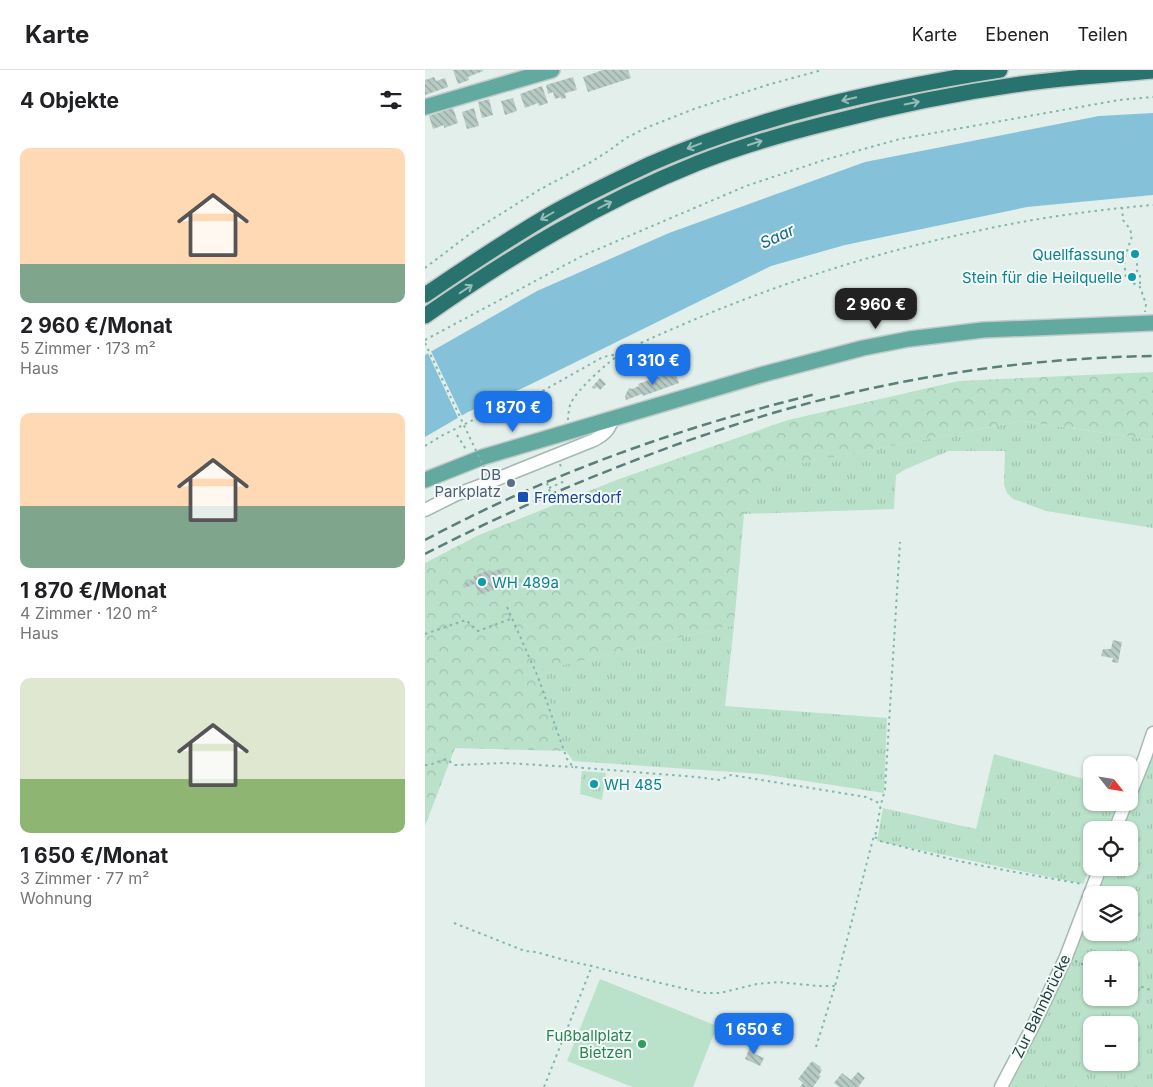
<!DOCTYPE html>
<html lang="de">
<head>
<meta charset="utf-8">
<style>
	body { margin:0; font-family:Inter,sans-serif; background:#f6f6f6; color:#202124; height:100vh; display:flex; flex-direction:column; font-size:19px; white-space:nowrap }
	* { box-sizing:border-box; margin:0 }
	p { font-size:16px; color:#757577 }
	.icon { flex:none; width:28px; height:28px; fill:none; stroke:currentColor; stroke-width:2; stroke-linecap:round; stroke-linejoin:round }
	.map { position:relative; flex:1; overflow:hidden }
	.panel { display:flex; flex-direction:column; background:#fff; width:425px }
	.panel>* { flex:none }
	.needle { width:32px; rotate:120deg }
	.buttons { position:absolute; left:658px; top:686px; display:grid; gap:10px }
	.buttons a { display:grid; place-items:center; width:55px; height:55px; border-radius:10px; background:#fff; box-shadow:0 1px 4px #0004; font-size:25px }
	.price { position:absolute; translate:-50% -42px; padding:0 11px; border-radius:10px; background:#1a73e8; color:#fff; font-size:16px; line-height:32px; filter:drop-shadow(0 1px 2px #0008) }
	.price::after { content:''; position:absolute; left:50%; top:30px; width:15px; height:11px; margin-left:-8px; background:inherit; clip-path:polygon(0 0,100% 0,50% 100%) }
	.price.selected { background:#222; color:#fff }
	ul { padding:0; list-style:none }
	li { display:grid; align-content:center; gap:10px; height:265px; padding:0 20px }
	li span { display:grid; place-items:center; height:155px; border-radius:10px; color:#555 }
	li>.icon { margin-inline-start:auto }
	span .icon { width:90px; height:90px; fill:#fffc; stroke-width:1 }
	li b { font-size:21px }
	h2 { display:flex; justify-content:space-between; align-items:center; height:60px; padding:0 20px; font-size:21px }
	header { display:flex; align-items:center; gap:30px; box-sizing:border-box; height:70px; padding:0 25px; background:#fff; border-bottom:1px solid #e0e0e0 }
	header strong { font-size:24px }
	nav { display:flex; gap:28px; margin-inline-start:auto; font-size:18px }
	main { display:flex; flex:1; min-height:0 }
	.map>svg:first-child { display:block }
	.grass { fill:url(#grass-tufts); fill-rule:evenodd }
	.forest { fill:url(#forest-crowns) }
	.pitch { fill:#bae2ca }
	.water { fill:#85c2da }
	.pier { fill:#e3efeb }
	.building { fill:url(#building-back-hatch) }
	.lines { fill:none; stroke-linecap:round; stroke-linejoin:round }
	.minor-casing { stroke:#a5b8b4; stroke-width:15 }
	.major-casing { stroke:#c1cac9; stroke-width:18 }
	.highway-casing { stroke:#c1cac9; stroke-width:18 }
	.path { stroke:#80b6ac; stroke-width:2; stroke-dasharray:2.5 4; stroke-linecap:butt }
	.minor { stroke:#fff; stroke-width:12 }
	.major { stroke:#62aaa0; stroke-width:15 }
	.highway { stroke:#28736d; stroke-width:15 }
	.rail { stroke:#5b7e79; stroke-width:2.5; stroke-dasharray:10 5; stroke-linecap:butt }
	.path-bridge { stroke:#80b6ac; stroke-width:2; stroke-dasharray:2.5 4; stroke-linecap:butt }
	.oneway { stroke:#98bdb9 }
	.culture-dot { fill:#0f9aa8; stroke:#f4faf8; stroke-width:2 }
	.service-dot { fill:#5c6f8a; stroke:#f4faf8; stroke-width:2 }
	.transit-dot { fill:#1a4fb4; stroke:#f4faf8; stroke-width:2 }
	.leisure-dot { fill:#2e9e5b; stroke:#f4faf8; stroke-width:2 }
	.labels { text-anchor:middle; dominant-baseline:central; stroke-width:4; stroke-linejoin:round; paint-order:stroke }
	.culture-label { font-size:15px; fill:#0d838f; stroke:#f4faf8; text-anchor:end }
	.service-label { font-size:15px; fill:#4e5e75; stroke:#f4faf8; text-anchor:end }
	.transit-label { font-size:15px; fill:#164399; stroke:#f4faf8; text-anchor:start }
	.street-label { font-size:15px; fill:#20433e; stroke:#f4faf8 }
	.leisure-label { font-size:15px; fill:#27864d; stroke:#f4faf8; text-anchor:end }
	.water-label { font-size:16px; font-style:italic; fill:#126587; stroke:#f4faf8 }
</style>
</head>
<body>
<header>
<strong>Karte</strong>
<nav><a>Karte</a><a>Ebenen</a><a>Teilen</a></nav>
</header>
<main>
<section class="panel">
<h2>4 Objekte<svg class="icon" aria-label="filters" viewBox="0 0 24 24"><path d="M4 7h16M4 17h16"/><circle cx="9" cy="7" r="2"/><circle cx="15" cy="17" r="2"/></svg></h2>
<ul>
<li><span style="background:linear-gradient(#ffd9b3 75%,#7fa58c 0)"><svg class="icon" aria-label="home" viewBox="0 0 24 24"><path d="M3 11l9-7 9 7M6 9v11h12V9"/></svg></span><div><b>2 960 €/Monat</b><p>5 Zimmer · 173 m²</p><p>Haus</p></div></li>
<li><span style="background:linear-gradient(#ffd9b3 60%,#7fa58c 0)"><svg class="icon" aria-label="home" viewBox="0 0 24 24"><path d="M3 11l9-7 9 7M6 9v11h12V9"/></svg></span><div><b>1 870 €/Monat</b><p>4 Zimmer · 120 m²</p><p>Haus</p></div></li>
<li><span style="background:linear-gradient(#dfe7d0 65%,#8fb573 0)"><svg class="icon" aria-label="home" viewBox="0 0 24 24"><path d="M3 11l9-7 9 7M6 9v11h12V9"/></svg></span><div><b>1 650 €/Monat</b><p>3 Zimmer · 77 m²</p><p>Wohnung</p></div></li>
</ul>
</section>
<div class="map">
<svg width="728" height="1017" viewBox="0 0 728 1017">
	<defs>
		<pattern id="grass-tufts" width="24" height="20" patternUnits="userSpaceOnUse" patternTransform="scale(1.25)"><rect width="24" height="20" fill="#bae2ca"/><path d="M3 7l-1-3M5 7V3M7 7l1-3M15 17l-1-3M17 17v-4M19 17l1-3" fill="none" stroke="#a0c3af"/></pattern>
		<pattern id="forest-crowns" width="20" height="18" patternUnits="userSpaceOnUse" patternTransform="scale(1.25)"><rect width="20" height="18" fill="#bae2ca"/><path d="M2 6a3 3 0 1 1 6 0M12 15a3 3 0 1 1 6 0" fill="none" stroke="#a0c3af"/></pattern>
		<pattern id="building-back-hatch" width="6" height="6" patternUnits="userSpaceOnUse" patternTransform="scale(1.25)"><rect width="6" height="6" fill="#b8cac4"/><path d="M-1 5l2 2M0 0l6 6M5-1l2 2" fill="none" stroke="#95a6a1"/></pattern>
	</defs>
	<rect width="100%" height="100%" fill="#e3efeb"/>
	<g class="grass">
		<path d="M597,351L728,370V458L621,441L588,429L582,423L579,415L580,381H524L481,399L471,405L469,439L319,444L350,398Z"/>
		<path d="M309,555L300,636L462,648L459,723L336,704L148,691L141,681L112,601Z"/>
		<path d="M728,668V1017H585L649,886L666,842V862H704V825H673L683,798H704V760H697ZM666,890H704V928H666ZM666,955H704V992H666Z"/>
		<path d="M569,684L666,711V732L693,733L681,760H666V795L658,814L452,771L458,738L551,759Z"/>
		<path d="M157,701L181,703L177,730L155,724Z"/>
	</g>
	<path class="forest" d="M728,302V370L597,351L351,398L319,444L309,555L113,601L141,681L30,678L0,756V493L54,465L194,409L363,350L534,311Z"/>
	<path class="pitch" d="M175,909L292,956L268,1017H207L142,991Z"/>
	<path class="water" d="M728,43V125L602,137L420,175L346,196L100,317L43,342L0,367V285L112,221L244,163L440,92L674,46Z"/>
	<path class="pier" d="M5,279L38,348L34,350L2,281Z"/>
	<g class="building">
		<path d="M28,0H58V1L43,7L44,10L33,14Z"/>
		<path d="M178,0H203L206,8L163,22L158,7Z"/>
		<path d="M9,7L11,11L20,8L23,17L0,25V10Z"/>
		<path d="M148,7L152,20L140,23L141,28L136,29V27L130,29L128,22L123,24L121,15Z"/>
		<path d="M117,16L123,33L114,36L113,33L100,38L95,24Z"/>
		<path d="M88,28L92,41L80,45L76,31Z"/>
		<path d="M64,29L68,45L57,48L53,32Z"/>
		<path d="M28,38L33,53L19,58V55L8,59L4,46Z"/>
		<path d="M49,38L54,56L42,59L37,42Z"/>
		<path d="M250,301L254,313L218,326L217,324L201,330L200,326L204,318L207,319L214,316L213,314Z"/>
		<path d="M175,308L181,314L175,320L172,317L169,319L167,317Z"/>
		<path d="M78,498L80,502L70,506L74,518L54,525L50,514L39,518L37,514L48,510L49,506L64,500L67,502Z"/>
		<path d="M688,570L697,572L693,593L687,592L688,588L676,586L678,579H686Z"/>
		<path d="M327,972L334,975L330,984L339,988L335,996L320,989Z"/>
		<path d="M387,991L396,997L395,998L397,1000L394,1005L396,1006L388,1017H375L378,1013L373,1009Z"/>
		<path d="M433,1002L440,1008L433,1017H414L409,1013L417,1003L426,1010Z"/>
	</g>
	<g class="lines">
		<defs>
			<g id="minor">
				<path d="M0,440L30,425L65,412L89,402L169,370C180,364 183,361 188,349"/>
				<path d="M704,727L720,687L728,663"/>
				<path d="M690,760L701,732"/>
				<path d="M576,1017L607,958L641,887L675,798"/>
			</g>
			<g id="major">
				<path d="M0,37L127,0"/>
				<path d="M0,410L58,387L339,304L438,278L484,269L558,260L728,253"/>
			</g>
			<g id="highway">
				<path d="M0,225C41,197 82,170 124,145C157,126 191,110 225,94C336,45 456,19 575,0"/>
				<path d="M0,246C86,186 175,132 273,93C316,76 362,63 407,52C469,36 532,23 596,14C640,8 684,5 728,1"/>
			</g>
		</defs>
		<use href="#minor" class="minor-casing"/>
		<use href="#major" class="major-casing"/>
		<use href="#highway" class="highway-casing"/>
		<g class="path">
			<path d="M697,137L698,150L705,159L707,166L699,190L701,209L715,217L721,234L720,242"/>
			<path d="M710,187L712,193V201L715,204V216"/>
			<path d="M0,198L50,160L114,120L166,92L185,80L201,68L223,57L269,39L342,15L397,0"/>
			<path d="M0,270L157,186L321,116L399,90L475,69L694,30L728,27"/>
			<path d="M143,350C143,345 144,340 145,335C151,320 181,294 195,284C206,277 218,272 229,267C247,259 266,251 285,243C371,208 461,180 552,161C610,148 669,140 728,135"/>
			<path d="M32,365L42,381"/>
			<path d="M0,376L16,366L72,338L114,323L178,287L188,285L193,286"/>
			<path d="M135,394L137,400"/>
			<path d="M122,413L125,422"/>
			<path d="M124,418L140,411"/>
			<path d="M82,537L113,607L142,689L148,697L271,707L295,710L306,705L441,727L456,734"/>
			<path d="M0,564L41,550L53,561L88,548"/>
			<path d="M0,695H4L21,689L30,695L80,693L148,697"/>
			<path d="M450,767L455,771L533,791L595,803L657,814"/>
			<path d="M29,853L100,881L111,882L143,891L167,896L189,902L278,923H295L332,914L353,912L393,916H410"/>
			<path d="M650,891L666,898"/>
			<path d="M704,912L728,921"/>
			<path d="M391,977L410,916L448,769L450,767L456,734L460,720L475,472"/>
			<path d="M119,1017L167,896"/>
		</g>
		<use href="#minor" class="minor"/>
		<use href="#major" class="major"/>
		<use href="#highway" class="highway"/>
		<g class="rail">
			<path d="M0,470C123,404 256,357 391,324"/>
			<path d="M0,484C83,441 168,405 256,373C291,361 326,349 362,339C481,306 604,288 728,286"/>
		</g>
		<path class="path-bridge" d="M0,273L63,406"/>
	</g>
	<defs><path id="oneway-shaft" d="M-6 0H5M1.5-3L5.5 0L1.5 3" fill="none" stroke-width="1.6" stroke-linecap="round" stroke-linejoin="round" transform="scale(1.25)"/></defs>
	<g class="oneway">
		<use href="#oneway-shaft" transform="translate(424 29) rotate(166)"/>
		<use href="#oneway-shaft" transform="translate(487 33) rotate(-11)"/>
		<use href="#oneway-shaft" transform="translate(330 73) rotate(-18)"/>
		<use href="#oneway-shaft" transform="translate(269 76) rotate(159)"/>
		<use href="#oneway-shaft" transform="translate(180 135) rotate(-27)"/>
		<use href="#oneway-shaft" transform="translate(122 146) rotate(150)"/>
		<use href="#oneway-shaft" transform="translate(41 219) rotate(-33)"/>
	</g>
	<g class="culture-dot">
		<circle cx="710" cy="184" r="5"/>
		<circle cx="707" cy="207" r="5"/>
		<circle cx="57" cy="512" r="5"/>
		<circle cx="169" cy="714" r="5"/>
	</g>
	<circle class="service-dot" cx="86" cy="413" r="5"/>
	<rect class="transit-dot" x="92" y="421" width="12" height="12" rx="2.5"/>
	<circle class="leisure-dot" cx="217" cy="974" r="5"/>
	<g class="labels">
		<g class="culture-label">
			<text x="700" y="184">Quellfassung</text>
			<text x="697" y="207">Stein für die Heilquelle</text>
			<text x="67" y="512" text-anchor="start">WH 489a</text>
			<text x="179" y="714" text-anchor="start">WH 485</text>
		</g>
		<g class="service-label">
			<text x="76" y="404">DB<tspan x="76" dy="17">Parkplatz</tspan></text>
		</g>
		<g class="transit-label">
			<text x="109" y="427">Fremersdorf</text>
		</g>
		<g class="street-label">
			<text transform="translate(616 936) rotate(-64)">Zur Bahnbrücke</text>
		</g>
		<g class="leisure-label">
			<text x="207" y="965">Fußballplatz<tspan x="207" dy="17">Bietzen</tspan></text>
		</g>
		<g class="water-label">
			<text transform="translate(352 166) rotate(-25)">Saar</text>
		</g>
	</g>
</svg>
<div class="buttons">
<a><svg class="needle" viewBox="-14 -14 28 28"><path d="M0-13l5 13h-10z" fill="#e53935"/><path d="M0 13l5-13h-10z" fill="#757577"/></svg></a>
<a><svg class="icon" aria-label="locate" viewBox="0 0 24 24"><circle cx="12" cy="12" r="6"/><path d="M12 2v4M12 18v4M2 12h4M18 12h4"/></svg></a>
<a><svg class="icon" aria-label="layers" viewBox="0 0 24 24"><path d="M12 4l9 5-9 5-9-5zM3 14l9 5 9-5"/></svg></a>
<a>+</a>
<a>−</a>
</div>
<b class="price selected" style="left:451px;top:260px">2 960 €</b>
<b class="price" style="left:228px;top:316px">1 310 €</b>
<b class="price" style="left:88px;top:363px">1 870 €</b>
<b class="price" style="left:329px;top:985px">1 650 €</b>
</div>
</main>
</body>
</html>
